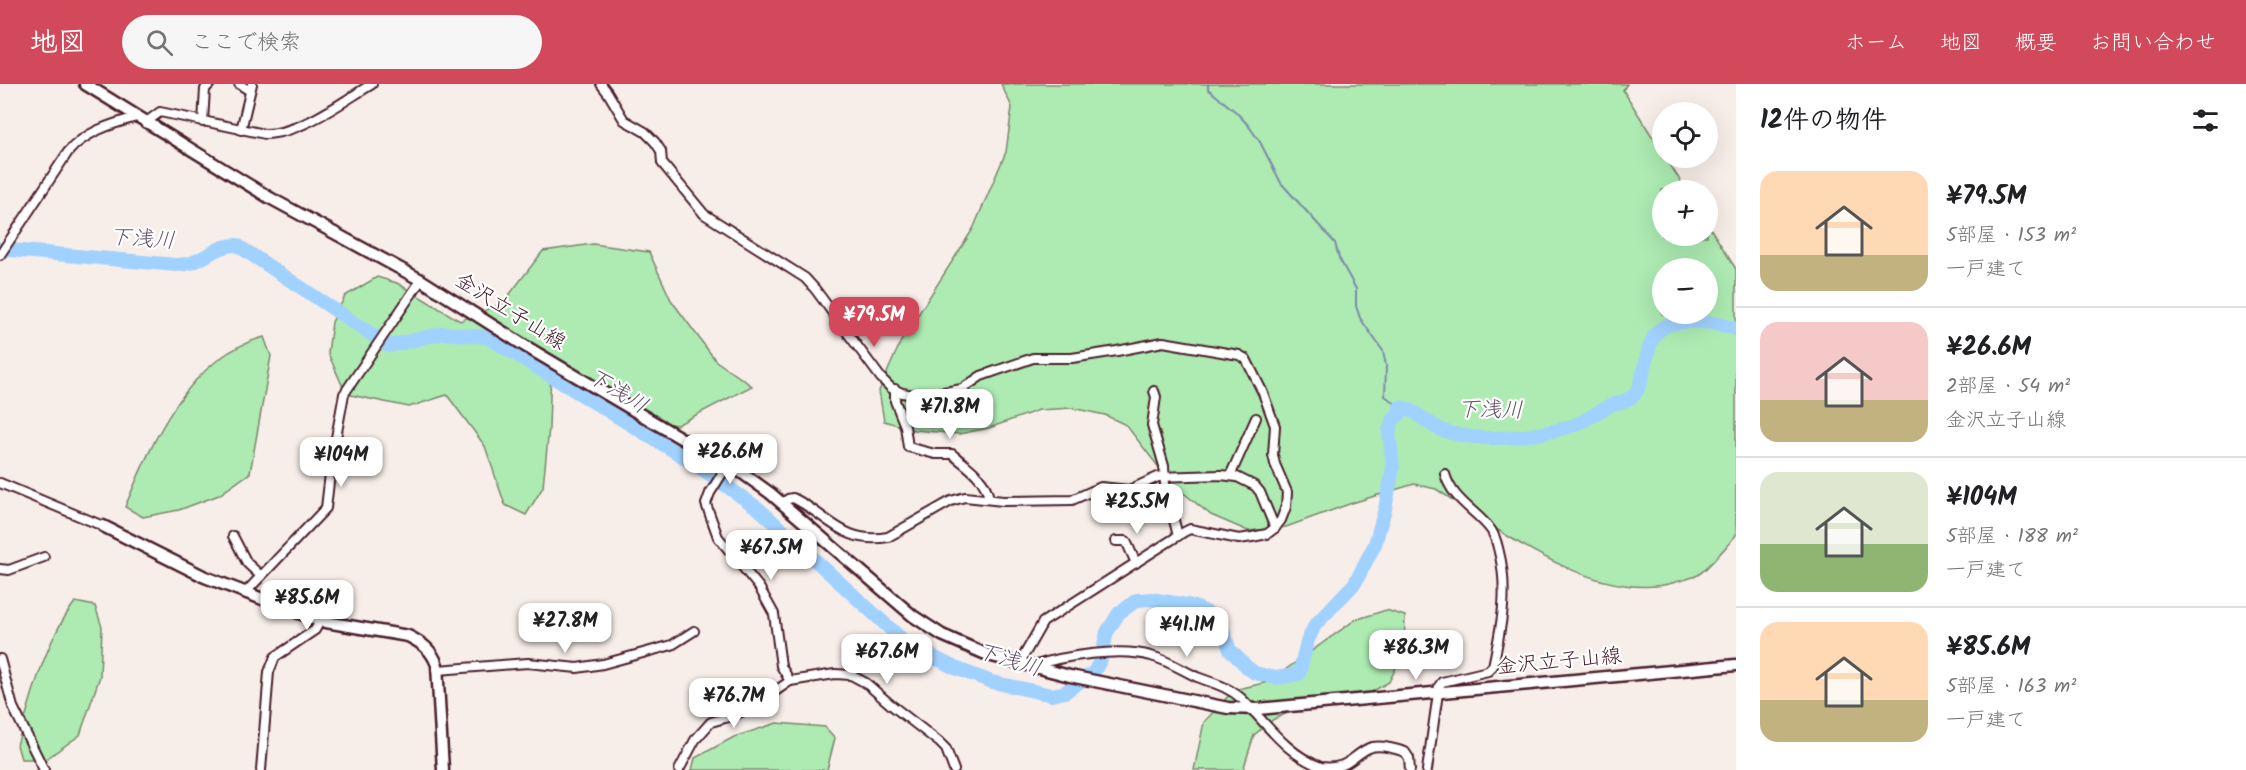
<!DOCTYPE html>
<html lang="ja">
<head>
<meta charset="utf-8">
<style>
	body { margin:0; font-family:Kalam,"Klee One",sans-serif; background:#f6f6f6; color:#202124; height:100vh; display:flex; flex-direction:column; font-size:22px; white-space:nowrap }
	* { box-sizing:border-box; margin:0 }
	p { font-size:20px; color:#757577 }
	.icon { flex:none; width:33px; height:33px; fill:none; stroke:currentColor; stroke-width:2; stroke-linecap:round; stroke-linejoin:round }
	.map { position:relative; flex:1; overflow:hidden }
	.panel { display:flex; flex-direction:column; background:#fff; width:510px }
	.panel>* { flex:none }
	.controls { position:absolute; left:1652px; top:18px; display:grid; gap:12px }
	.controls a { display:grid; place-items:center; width:66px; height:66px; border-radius:50%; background:#fff; box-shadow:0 6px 24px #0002; font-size:30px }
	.price { position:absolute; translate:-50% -51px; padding:0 14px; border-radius:12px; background:#fff; color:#222; font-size:20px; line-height:39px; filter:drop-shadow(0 2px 3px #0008) }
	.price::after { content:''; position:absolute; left:50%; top:36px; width:18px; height:14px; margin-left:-9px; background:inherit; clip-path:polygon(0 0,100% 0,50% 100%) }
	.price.on { background:#d1495b; color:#fff }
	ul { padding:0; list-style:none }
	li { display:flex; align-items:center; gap:18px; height:150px; padding:0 24px }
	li+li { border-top:2px solid #e0e0e0 }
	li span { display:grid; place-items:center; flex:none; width:168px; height:120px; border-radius:18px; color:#555 }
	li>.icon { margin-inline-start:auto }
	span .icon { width:72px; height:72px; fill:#fffc; stroke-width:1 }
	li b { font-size:26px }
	h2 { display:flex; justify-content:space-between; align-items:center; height:72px; padding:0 24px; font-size:26px }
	header { display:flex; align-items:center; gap:36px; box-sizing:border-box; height:84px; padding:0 30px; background:#d1495b; color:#fff }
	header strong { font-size:28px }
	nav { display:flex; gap:33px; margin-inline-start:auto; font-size:21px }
	.search { width:420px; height:54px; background:#f6f6f6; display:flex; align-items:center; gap:15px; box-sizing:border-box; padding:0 21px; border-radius:33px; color:#757577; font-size:22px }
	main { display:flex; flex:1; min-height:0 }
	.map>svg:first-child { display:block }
	.green { fill:#adebb2; stroke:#7c856e; stroke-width:1.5; fill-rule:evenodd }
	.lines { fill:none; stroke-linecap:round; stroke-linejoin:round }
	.stream { stroke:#7e8aaa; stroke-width:2 }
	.river { stroke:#a1d1fe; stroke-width:14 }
	.street-casing { stroke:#4a1f2b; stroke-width:12 }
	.secondary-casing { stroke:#4a1f2b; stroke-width:15 }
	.street { stroke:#fff; stroke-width:8 }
	.secondary { stroke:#fff; stroke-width:10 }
	.labels { text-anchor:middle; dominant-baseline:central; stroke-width:4.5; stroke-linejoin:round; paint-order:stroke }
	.street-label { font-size:21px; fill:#4a1f2b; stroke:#fff }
	.water-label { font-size:22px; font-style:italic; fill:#64546a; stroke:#fff }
</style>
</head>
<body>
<header>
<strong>地図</strong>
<div class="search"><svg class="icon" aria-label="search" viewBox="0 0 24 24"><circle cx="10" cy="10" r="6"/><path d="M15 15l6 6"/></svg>ここで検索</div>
<nav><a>ホーム</a><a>地図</a><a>概要</a><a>お問い合わせ</a></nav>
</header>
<main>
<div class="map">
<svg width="1736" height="686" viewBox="0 0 1736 686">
	<rect width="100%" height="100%" fill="#f8eee9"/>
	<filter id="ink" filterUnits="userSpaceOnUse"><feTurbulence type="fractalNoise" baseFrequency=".0167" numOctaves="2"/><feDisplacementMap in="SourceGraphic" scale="12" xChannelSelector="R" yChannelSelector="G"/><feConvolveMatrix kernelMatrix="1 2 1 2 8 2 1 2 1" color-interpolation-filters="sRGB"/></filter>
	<g filter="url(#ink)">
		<g class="green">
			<path d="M1001,0H1627L1623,6L1662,68V74H1666L1686,106H1662V152H1707V139L1736,185V451C1728,461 1708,484 1698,491C1692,494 1683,496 1676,498C1597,522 1499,446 1436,405L1414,400L1352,419L1286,443L1248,447L1211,431L1171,399L1126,341L1105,331L1072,324L1039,326L989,344L959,350L914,346L884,337L879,307L901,257L973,145L1006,68L1012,23ZM1662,184H1707V230H1662Z"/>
			<path d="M593,160L649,168L671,216L716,277L752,302L677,341L627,334L578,292L551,281L549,344L543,403L526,431L505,421L485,362L447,311L409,323L346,310L328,269L332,238L345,212L377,193L397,199L460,237L503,219L543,167Z"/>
			<path d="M264,253L271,272L250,389L219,411L179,426L143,433L125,423C152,358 188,273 264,253Z"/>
			<path d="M75,518L95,522L102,543L100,592L80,651L46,675H21L17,661C32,613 44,558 75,518Z"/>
			<path d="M1386,526L1405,532L1404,567L1389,598L1359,615L1306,621L1274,635L1254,651L1244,683L1245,686H1194L1204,638L1234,606L1268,598L1355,536Z"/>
			<path d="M777,639L825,643L835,654L827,686H692L695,674L734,653Z"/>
		</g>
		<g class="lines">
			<path class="stream" d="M1208,0V5L1236,28L1248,41L1260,58L1281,99L1335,159L1339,174L1356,205V222L1360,234L1383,267L1386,282L1385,312L1400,323"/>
			<path class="river" d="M0,165L176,181C181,181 187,180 191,179C209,173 216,161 237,161L389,262L443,249L487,253L695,380L759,425L906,559L955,584L992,598L1052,611L1065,608L1094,588L1101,575L1107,548L1119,529L1137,516L1151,515L1187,521L1200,525L1214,532L1221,541L1230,566L1248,584L1255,589L1276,594L1299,590L1307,558L1315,541L1355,499L1375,460L1385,425L1393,384L1389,346L1394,335L1400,330V323C1419,327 1426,340 1444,347C1464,354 1491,355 1512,353C1532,351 1565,347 1583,337C1592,332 1601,326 1611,321C1619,318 1629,317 1635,310C1639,306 1640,299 1642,294C1650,265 1647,241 1682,238C1701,237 1719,238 1736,245"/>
			<defs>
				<g id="street">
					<path d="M239,0L250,7"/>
					<path d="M601,0L608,9L624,36L645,48L655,58L661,67L662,79L704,130L805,194L815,205L881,294L891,304L902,309L920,312L962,305L981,292L1033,274H1072L1117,267L1163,258L1239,271L1246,275L1263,309L1275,342L1273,371L1275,380L1287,408L1286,423L1281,436L1275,444L1267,450L1252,453L1239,455L1190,445L1184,448L1043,538L1019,580"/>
					<path d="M203,38L205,5L210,0"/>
					<path d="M145,39L160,28L265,50C300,50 342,18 372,0"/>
					<path d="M241,46L252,0"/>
					<path d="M0,171L68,68C85,48 111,40 137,33"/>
					<path d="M895,305V317L905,342L908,363L935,370H952C968,383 986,394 989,415"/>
					<path d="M1154,307L1156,313L1152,341L1164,382L1165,401L1178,452"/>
					<path d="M728,380L710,409L706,420L718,453L759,503L774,530L781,582L790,597"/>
					<path d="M1230,392L1256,334"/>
					<path d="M0,399L103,442"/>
					<path d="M782,419L788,415L793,414C828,431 843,461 888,453L951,417L965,413L1003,417L1072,416L1101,403L1129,406L1158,393L1221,391L1237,393L1255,402L1260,408L1275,444"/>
					<path d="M233,452L247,479L261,492"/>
					<path d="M1116,457H1126L1136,479"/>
					<path d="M0,485L9,486L44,473"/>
					<path d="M245,509L326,424L331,381L344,310L421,196"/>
					<path d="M0,575L13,623L44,686"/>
					<path d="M1033,582C1062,572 1121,563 1151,572C1167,576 1182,586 1197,593C1213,599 1229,603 1242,615C1267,640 1286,670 1321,683C1349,686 1350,673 1369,664C1378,660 1396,665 1405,668L1409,674L1410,686"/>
					<path d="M438,586L528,579L577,584L603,580L672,561L694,547"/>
					<path d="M261,686L269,588L275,573L315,546L320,537"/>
					<path d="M679,686L695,656L711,638L732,632L754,622L790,597L835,590L851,591L866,599L890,620L939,658L946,665L954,686"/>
					<path d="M1427,686L1439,602L1442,598L1488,587L1493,582C1501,544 1509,507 1499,468C1497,460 1496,453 1491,446C1476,426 1452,416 1445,390"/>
				</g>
				<g id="secondary">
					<path d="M85,0L270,114L421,196L525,262L684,356L731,381L770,409L913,532L942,551L988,571L1070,592L1228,624L1258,625L1736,581"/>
					<path d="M103,442L205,493L320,537L408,552C422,559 432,566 437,581L443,686"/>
				</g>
			</defs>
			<use href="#street" class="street-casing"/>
			<use href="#secondary" class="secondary-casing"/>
			<use href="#street" class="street"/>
			<use href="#secondary" class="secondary"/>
		</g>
	</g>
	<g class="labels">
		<g class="street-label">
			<text transform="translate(510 228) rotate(32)">金沢立子山線</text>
			<text transform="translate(1559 578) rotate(-5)">金沢立子山線</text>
		</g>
		<g class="water-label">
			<text transform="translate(142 156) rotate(4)">下浅川</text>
			<text transform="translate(617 308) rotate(31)">下浅川</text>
			<text transform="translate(1490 327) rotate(1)">下浅川</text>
			<text transform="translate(1009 577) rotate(17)">下浅川</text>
		</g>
	</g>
</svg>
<div class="controls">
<a><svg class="icon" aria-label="locate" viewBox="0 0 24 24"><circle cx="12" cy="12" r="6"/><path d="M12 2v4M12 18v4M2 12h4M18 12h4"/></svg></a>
<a>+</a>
<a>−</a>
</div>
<b class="price on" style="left:874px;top:264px">¥79.5M</b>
<b class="price" style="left:950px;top:356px">¥71.8M</b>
<b class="price" style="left:730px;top:401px">¥26.6M</b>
<b class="price" style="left:341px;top:404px">¥104M</b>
<b class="price" style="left:1137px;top:451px">¥25.5M</b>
<b class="price" style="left:771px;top:497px">¥67.5M</b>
<b class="price" style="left:307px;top:547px">¥85.6M</b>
<b class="price" style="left:565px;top:570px">¥27.8M</b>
<b class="price" style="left:1187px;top:574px">¥41.1M</b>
<b class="price" style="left:1416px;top:597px">¥86.3M</b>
<b class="price" style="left:887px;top:601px">¥67.6M</b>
<b class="price" style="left:734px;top:645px">¥76.7M</b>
</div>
<section class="panel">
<h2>12件の物件<svg class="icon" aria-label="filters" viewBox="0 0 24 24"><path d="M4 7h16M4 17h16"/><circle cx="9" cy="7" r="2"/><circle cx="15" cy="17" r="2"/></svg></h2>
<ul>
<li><span style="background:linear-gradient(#ffd9b3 70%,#c2b280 0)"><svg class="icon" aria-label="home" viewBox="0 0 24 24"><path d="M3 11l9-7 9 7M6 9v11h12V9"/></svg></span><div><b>¥79.5M</b><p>5部屋 · 153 m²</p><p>一戸建て</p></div></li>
<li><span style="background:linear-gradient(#f6c9c9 65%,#c2b280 0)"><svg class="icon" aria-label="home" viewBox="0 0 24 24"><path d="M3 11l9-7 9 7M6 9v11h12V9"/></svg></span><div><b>¥26.6M</b><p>2部屋 · 54 m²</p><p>金沢立子山線</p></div></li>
<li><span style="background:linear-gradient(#dfe7d0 60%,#8fb573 0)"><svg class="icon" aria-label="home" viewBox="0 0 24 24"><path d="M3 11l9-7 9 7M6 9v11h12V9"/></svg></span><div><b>¥104M</b><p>5部屋 · 188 m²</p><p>一戸建て</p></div></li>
<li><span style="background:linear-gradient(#ffd9b3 65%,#c2b280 0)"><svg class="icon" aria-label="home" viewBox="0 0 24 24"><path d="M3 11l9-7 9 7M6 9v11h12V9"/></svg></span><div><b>¥85.6M</b><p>5部屋 · 163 m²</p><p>一戸建て</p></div></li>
</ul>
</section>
</main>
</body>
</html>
